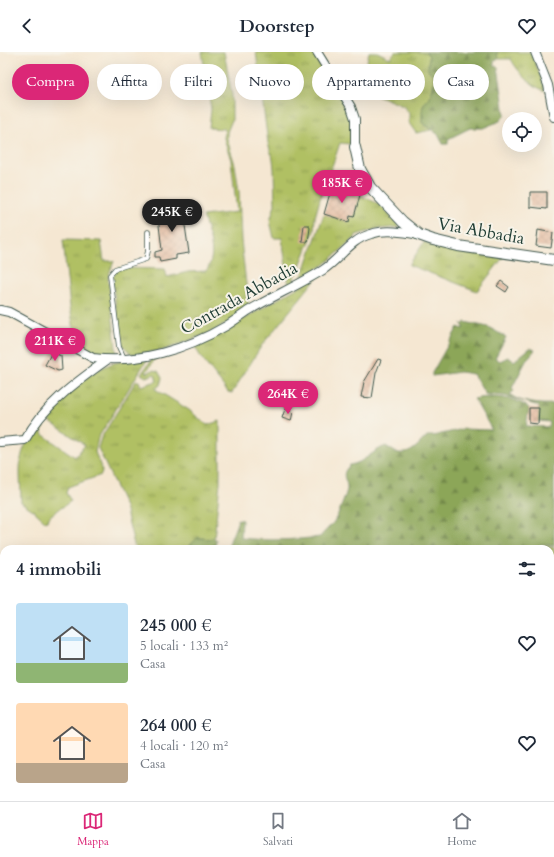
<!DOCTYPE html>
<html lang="it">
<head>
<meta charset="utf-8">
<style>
	body { margin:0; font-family:Cardo,serif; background:#f2f2f3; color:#1f2937; height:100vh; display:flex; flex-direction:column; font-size:15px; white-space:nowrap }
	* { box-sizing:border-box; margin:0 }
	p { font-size:13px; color:#747a83 }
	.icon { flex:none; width:22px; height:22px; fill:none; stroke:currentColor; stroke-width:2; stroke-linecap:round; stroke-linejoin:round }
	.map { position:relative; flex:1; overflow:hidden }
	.side { position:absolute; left:0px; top:493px; width:554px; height:256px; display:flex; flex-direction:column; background:#fff; border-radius:12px 12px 0 0; box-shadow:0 4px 16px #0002 }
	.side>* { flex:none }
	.banner { position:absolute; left:12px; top:12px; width:530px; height:36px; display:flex; gap:8px }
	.controls { position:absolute; left:502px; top:60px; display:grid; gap:8px }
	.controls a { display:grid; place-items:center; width:40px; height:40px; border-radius:50%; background:#fff; box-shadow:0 4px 16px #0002; font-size:20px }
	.price { position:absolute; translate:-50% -34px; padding:0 9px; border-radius:14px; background:#db2777; color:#fff; font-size:13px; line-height:26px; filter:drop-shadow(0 1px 2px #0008) }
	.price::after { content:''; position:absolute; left:50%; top:24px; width:12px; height:9px; margin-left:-6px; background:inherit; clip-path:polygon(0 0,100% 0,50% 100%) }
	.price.on { background:#222; color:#fff }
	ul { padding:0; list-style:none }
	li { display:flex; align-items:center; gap:12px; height:100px; padding:0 16px }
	li span { display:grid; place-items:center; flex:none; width:112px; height:80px; border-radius:4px; color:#555 }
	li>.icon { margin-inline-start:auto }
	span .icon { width:48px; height:48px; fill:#fffc; stroke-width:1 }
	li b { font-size:17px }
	h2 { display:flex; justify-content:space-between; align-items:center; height:48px; padding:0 16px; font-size:17px }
	.chip { padding:0 14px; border-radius:18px; background:#fff; box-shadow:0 4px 16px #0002; font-size:14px; line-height:36px }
	.chip.on { background:#db2777; color:#fff }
	header { display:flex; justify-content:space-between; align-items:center; height:52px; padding:0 16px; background:#fff; font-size:18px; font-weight:600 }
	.tabs { display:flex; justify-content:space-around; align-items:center; height:56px; border-top:1px solid #e0e1e3; background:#fff; font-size:11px; color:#747a83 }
	.tabs a { display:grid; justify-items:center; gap:2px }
	.tabs .on { color:#db2777 }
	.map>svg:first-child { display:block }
	.grass { fill:url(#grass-tufts); stroke:#687e4c }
	.forest { fill:url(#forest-firs); stroke:#567246 }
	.building { fill:url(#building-cross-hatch) }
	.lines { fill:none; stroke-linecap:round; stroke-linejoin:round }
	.service-casing { stroke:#3f564c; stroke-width:5.5 }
	.minor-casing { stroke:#3f564c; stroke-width:10 }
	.tertiary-casing { stroke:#3f564c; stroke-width:12 }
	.service { stroke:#fff; stroke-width:4 }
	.minor { stroke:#fff; stroke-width:8 }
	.tertiary { stroke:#fff; stroke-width:10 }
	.labels { text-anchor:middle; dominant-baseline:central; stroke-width:4; stroke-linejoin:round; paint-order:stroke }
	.street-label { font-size:17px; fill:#1f3d34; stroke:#f7f3e8 }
</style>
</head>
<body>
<header><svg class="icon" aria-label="back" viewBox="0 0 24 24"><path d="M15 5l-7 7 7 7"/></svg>Doorstep<svg class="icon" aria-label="heart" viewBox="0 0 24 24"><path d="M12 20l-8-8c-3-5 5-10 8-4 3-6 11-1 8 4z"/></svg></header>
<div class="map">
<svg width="554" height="749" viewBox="0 0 554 749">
	<defs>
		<pattern id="grass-tufts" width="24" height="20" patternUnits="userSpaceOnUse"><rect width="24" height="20" fill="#b0c063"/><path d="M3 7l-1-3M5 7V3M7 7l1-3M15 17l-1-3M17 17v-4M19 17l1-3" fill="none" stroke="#8f9d52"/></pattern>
		<pattern id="forest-firs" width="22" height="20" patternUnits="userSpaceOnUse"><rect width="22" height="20" fill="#8ca659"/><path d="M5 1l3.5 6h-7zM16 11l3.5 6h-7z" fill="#72884a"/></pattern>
		<pattern id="building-cross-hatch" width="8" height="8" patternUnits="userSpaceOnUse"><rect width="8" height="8" fill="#e2b69a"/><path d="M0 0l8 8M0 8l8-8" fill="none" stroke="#c19d85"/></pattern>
	</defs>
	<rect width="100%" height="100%" fill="#f7f3e8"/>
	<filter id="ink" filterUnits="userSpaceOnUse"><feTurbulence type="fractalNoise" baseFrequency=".025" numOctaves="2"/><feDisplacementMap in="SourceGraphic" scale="8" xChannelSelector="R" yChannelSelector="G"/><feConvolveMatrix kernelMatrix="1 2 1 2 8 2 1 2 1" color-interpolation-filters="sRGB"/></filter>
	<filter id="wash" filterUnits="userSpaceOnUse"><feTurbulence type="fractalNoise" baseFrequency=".012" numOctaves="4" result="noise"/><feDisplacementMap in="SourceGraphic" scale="16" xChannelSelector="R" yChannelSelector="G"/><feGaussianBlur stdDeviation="0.9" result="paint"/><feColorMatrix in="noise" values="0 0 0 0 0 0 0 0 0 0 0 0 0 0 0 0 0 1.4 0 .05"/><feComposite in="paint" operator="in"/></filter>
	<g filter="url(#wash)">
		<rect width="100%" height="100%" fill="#f5e7d2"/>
		<g class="grass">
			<path d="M202,0H224L232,43V68L227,80V87L235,113L239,140L241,188L249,258L212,280L161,299L131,302L121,291L112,227L118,216L165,217L167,225L188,220L206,219C218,203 208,181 203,164L237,160L231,108L224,86L225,77L209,76L211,57Z"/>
			<path d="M256,0H316L350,53L347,63L352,65V90L350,92L340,91L328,126H326L315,165L314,179L297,221L294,224L295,230L289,234L282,186H274L270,169L275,153L274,117L273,107L268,91Z"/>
			<path d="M369,0H377L390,6L395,0H426L429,4L428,13L434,24V31L430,45L424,52L422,71L431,78L416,81L409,71V61L403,54L372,41L383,32L384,29L379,24L365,18Z"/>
			<path d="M497,0H531L546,39C533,36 517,19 511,7H498Z"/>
			<path d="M360,143L381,153L400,175L377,177L356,183L355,186L324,213L302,225L324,162L349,170L350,164L354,165Z"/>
			<path d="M63,188L101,189L104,209H114L108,225L117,305L102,304L83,299L77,294L70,255Z"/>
			<path d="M424,190L435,194L505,203L477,239L409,213Z"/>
			<path d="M319,223L262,293L232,341L228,340L202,307L194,293L232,274Z"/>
			<path d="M148,306L98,386L95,400L102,418L101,423L68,435L66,441L71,449L51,463L46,470L33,458L21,450C20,407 15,403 43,367L44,370L42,382L75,405L85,393L47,368L46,365C65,345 87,319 114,311C124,308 137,308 148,306Z"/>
			<path d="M153,306L155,307L146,320L147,321L153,318L158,319L162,326L160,333L155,337L189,358L207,373L220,369V430L214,487L197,486L186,497H135L125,455L98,396L101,386L136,329H139L141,334L157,329L155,322L146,325L141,322Z"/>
			<path d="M544,494L554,496V560L550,556V497H540Z"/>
		</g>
		<g class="forest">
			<path d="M426,0H497L498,7L494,9V14L498,15L505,63L500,69L483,76H470L448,87V92H443L439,83L422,71V58L424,52L430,45L434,31V24L428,18L429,4Z"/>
			<path d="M465,270L488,275L506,285L495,306L500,309L508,305L514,309L530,296L535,298L527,307L512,336L514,339L510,342C518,351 542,353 554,352V494L541,492L537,497H228C230,486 235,479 238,467L242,468L241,486C267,489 294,488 320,485C324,480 329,475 333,471C337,466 344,448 346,441C351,429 337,425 350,413C364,411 373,398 386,394C389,396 392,398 395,400C411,405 417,393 427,384H433L463,377L492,378L474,347C492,343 515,345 529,356L526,374L549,375L550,370L538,369L539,354L505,344L485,342L473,322L460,320L432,324V321L458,275L463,277L464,275L461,271L463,273Z"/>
			<path d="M197,486L216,487L215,497H186Z"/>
			<path d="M0,626L4,627V709L0,711Z"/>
			<path d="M550,716L554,749H523L516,745H550Z"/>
			<path d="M213,745H335L334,749H211Z"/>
		</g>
		<g id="blocks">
			<g class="building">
				<path d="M366,19L374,21L372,31L352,42L348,35L352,33L351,31L366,24Z"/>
				<path d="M332,134L360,143L354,165L350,164L349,170L324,162Z"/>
				<path d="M530,140H547V157L530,155Z"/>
				<path d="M182,153L189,201L176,203V207L160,210L159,205H155V200L162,198L157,157Z"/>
				<path d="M304,173H309L310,176L308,190H302Z"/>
				<path d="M538,178L553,181L551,196L536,194Z"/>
				<path d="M501,229L509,235L506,240L497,234Z"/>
				<path d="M52,300L61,304L62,318L58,319L45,313Z"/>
				<path d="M378,307L381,308L376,321L372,346L361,345L364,330Z"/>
				<path d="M529,356H539L538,372L529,371Z"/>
				<path d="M285,357L293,360L291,369L282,366Z"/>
			</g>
		</g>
	</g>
	<g filter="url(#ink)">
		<use href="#blocks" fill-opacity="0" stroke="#3f564c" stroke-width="1"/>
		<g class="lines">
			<defs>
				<path id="service" d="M124,306L119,295L110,223L115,217L146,207L148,199V180"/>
				<g id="minor">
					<path d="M317,0L351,55L355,67V95"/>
					<path d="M535,0L548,33L554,65"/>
					<path d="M0,258L9,260L93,306C138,312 187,297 226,274C234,269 241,264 248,259C273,244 299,233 323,218C340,207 351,187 371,182C386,177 403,180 419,183"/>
					<path d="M0,390L25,388C43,354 76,330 107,308"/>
				</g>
				<g id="tertiary">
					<path d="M355,95L360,117L370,135L403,170L419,183L433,188L458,194L554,208"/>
					<path d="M550,566L554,570"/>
					<path d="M550,701L554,730"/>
				</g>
			</defs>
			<use href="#service" class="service-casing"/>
			<use href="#minor" class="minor-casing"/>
			<use href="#tertiary" class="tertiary-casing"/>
			<use href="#service" class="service"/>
			<use href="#minor" class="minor"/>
			<use href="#tertiary" class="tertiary"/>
		</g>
	</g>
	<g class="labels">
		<g class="street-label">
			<text transform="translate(481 179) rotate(10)">Via Abbadia</text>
			<text transform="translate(239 246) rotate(-29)">Contrada Abbadia</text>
		</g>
	</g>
</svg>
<div class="controls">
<a><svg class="icon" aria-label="locate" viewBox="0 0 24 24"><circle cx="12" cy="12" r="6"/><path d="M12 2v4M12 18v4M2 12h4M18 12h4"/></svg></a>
</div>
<b class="price" style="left:342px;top:152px">185K €</b>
<b class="price on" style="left:172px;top:181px">245K €</b>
<b class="price" style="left:55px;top:310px">211K €</b>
<b class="price" style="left:288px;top:363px">264K €</b>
<div class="banner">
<a class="chip on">Compra</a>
<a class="chip">Affitta</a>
<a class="chip">Filtri</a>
<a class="chip">Nuovo</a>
<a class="chip">Appartamento</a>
<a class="chip">Casa</a>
</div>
<section class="side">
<h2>4 immobili<svg class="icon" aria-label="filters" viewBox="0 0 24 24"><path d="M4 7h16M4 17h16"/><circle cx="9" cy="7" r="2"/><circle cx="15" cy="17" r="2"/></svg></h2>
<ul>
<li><span style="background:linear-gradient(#bfe0f5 75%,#8fb573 0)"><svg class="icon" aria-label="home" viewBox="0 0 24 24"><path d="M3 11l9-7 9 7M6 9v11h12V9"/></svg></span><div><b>245 000 €</b><p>5 locali · 133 m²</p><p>Casa</p></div><svg class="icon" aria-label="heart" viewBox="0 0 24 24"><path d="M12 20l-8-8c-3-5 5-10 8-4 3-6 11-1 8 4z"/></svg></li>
<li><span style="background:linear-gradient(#ffd9b3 75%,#b9a48a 0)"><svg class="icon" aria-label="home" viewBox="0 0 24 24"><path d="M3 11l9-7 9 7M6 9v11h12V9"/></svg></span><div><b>264 000 €</b><p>4 locali · 120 m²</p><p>Casa</p></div><svg class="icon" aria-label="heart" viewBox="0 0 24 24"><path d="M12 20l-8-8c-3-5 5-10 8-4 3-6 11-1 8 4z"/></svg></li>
</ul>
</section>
</div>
<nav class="tabs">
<a class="on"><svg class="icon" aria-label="map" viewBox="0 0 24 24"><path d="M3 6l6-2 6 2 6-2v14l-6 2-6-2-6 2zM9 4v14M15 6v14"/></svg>Mappa</a>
<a><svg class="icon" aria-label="saved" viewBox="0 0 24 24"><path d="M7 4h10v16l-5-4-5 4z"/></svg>Salvati</a>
<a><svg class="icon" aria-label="home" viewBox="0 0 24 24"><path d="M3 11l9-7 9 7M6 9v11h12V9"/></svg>Home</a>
</nav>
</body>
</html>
